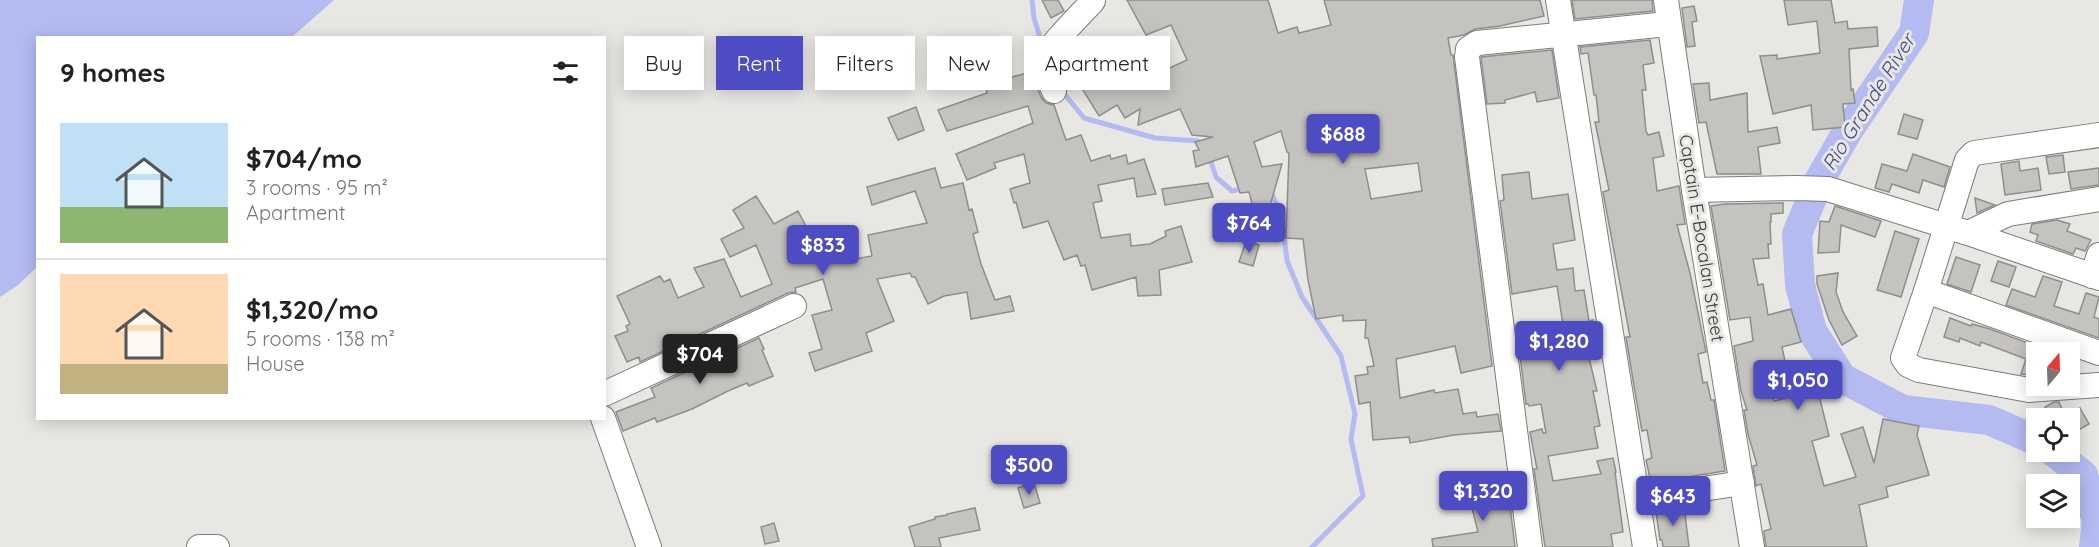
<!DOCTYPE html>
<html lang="en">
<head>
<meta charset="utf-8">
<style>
	body { margin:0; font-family:Quicksand,sans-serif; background:#f6f6f6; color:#222; height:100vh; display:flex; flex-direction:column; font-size:22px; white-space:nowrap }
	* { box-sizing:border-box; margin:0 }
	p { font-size:20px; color:#767676 }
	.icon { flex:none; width:33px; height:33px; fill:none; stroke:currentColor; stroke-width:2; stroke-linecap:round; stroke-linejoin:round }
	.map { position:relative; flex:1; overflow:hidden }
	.side { position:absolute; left:36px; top:36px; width:570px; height:384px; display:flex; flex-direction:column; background:#fff; border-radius:0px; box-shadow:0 3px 15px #0003 }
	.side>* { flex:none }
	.hud { position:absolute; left:624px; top:36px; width:570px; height:54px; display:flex; gap:12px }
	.needle { width:39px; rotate:19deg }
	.controls { position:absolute; left:2026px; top:342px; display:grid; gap:12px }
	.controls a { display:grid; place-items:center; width:54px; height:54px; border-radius:0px; background:#fff; box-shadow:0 3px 15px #0003; font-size:30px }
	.price { position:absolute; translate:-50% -51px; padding:0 14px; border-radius:6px; background:#4e4cc3; color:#fff; font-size:20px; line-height:39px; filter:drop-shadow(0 2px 3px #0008) }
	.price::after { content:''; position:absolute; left:50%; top:36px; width:18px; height:14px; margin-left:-9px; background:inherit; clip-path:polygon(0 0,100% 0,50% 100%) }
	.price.on { background:#222; color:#fff }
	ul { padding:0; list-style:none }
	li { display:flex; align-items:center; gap:18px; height:150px; padding:0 24px }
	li+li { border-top:2px solid #e0e0e0 }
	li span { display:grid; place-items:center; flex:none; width:168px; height:120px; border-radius:0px; color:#555 }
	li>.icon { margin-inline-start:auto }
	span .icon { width:72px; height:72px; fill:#fffc; stroke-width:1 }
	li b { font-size:26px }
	h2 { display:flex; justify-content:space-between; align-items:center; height:72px; padding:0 24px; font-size:26px }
	.pill { padding:0 21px; border-radius:0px; background:#fff; box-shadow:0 3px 15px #0003; font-size:21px; line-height:54px }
	.pill.on { background:#4e4cc3; color:#fff }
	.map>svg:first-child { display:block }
	.water { fill:#b3bbf1 }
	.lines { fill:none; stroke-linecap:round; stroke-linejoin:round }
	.stream { stroke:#b3bbf1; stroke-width:5 }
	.river { stroke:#b3bbf1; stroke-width:30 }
	.building { fill:#c5c3bf; stroke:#908e8a; stroke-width:1.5; fill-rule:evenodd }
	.minor-casing { stroke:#7e7c78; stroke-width:26 }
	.minor { stroke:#fff; stroke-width:24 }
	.labels { text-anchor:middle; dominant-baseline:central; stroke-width:6; stroke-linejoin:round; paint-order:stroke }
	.street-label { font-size:18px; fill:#393836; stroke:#e9e7e3 }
	.water-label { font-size:20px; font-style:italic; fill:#444889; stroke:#e9e7e3 }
</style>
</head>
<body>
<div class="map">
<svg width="2099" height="547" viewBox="0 0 2099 547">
	<rect width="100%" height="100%" fill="#e9e7e3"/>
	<path class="water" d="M0,0H334L292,37L38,38L37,267L18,285L0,297Z"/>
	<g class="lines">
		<g class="stream">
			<path d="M1032,0L1034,18L1043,47"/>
			<path d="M1062,91L1084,118L1155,138L1198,141L1202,146"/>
			<path d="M1209,156L1216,177L1232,191L1246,188"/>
			<path d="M1271,192L1282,217L1287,261L1302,297L1341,356L1355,414L1351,439L1363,496L1312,547"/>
		</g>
		<g class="river">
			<path d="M1919,0L1914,33L1847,132L1819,181L1797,234L1800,285L1812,331L1842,378L1903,410L1989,420L2037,441"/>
			<path d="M2054,452L2083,475L2097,521L2094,547"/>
		</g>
	</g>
	<g class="building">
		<path d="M1042,0H1058L1064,11L1051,18Z"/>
		<path d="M1127,0H1268L1278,33L1297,27L1299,33L1331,25L1324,0H1540L1544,16L1500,26L1475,29L1464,35L1448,38L1451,55H1453L1492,366L1461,373L1455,346L1396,359L1400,398L1434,390L1435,393L1458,389L1463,414L1476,412L1477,417L1498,414L1501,431L1454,435L1410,443L1409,437L1373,440L1370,402L1359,404L1355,376L1368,374L1367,367L1374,366L1368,338H1365L1366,320L1343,321V315L1316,319L1308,280L1303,239L1286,238L1289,153L1287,152L1281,131L1254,142L1262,167L1282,164L1261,237L1249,192L1240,193L1228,156L1196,167L1193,151L1199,150L1195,142L1213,137L1192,135L1180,109L1138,125L1140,109L1125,118L1117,105L1099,116L1070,69L1097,51L1098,53L1122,41L1142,81L1187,60L1171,25L1146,35ZM1418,163L1422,191L1371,199L1365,169Z"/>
		<path d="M1572,0H1652L1653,11L1575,19Z"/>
		<path d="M1784,0H1831L1835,23L1847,21L1848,29L1877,27L1878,46L1849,49L1851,90L1853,89L1855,103L1843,104L1845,127L1813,130L1811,105L1773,114L1760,56L1777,55V59L1820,53L1817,21L1788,25Z"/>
		<path d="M1694,6L1697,21L1692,22L1695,46L1687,47L1682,8Z"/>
		<path d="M1650,40L1654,63L1643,65L1646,90H1642L1646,131L1648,135L1659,132L1664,156L1653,158L1657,191L1679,186L1685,224L1677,225L1690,273L1706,352L1698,354L1703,383L1707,382L1711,400H1714L1725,471L1651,483L1646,460L1652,458L1647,430L1642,431L1635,392L1626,337H1630L1603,192L1609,190L1595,122H1599L1596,95H1594L1588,53L1581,54L1580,47Z"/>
		<path d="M1552,50L1559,98L1537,102L1535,92L1505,100V103L1487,104L1481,57Z"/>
		<path d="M1031,72L1041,97L1046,103L1054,105L1066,140L1081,135L1091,161L1110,155L1111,159L1126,155L1128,164L1144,159L1156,194L1137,197L1134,178L1098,185L1102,201L1093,203L1101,238L1130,234L1131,246L1150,244L1166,236L1165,231L1181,226L1192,262L1159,270L1161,295L1138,296L1136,277L1092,290L1085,265L1081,266L1077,255L1064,260L1048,221L1023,228L1016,202L1014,203L1010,189L1030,183L1024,154L994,163L996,168L967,180L956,154L1033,123L1028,106L947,131L938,110L987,93L985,84Z"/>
		<path d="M1709,83L1710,100L1747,93L1748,132L1777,127L1780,143L1758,147L1761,174H1717L1706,122L1699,123L1693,84Z"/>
		<path d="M916,107L924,130L898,140L888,118Z"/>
		<path d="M1904,114L1923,120L1917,139L1898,134Z"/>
		<path d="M1913,154L1950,167L1944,187L1923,180L1919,193L1892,184L1889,192L1875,188L1882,164L1907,171Z"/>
		<path d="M2063,155L2065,172L2049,174L2046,157Z"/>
		<path d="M2019,161L2020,171L2038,168L2041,190L2005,195L2001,164Z"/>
		<path d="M935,168L941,188L963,183L969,210L972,209L978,232L973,234L981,264L995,300L1010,296L1014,311L971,319L967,292L944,296L928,304L915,277H912L910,273L877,279L894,321L866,333L872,351L815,371L809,353L822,349L812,315L832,310L823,279L795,288L796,292L788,293L640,362L639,357L627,362L615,336L628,331L626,326L630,324L617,296L660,276L664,282L670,279L678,298L704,287L694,268L724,259L741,297L772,284L756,245L730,257L721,239L744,228L733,210L756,196L774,224L798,211L809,232L819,230L828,264L872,256L868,235L927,223L915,191L872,205L867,187Z"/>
		<path d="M2099,168V185L2071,189L2068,172Z"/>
		<path d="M1529,172L1532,199L1568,194L1575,240L1553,244L1557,270L1573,268L1575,291L1584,290L1589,321L1593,320L1599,352L1588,354L1597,391H1593L1600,426L1594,427L1598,448L1548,456L1553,481L1601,474L1597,461L1613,458L1616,472H1615L1623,532L1611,534L1613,547H1545L1534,469H1537L1530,432L1542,429L1543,433H1546L1541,404L1529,406L1528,404H1526L1517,332L1563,325L1557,286L1512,294L1500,201L1504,200L1502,175Z"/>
		<path d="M1208,183L1213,197L1165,205L1162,189Z"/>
		<path d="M1975,198L1995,205L1977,213Z"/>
		<path d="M1783,203V213L1771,214V222H1770L1771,244H1768L1769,258L1753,259L1758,285L1763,284L1768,315L1791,309L1801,342L1782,347L1785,361L1763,366L1774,401L1818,391L1829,436L1812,441L1824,486L1856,477L1841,434L1863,427L1874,463L1883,419L1919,426L1917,435L1929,475L1886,487L1888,497L1859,505L1867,547H1766L1764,531L1771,529L1761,484L1756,486L1753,466L1757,465L1748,434L1744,410H1747L1741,391L1734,346L1753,341L1750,317L1730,320L1711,206L1725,204Z"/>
		<path d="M1835,206L1881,221L1875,237L1841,225L1839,252L1818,253L1820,221L1829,222Z"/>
		<path d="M2057,220L2070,224L2067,231L2091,240L2085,251L2076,248L2073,254L2036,241L2038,235L2030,232L2032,224Z"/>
		<path d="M1895,231L1919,239L1901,297L1877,290Z"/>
		<path d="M1246,241L1259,245L1253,266L1239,262Z"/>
		<path d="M1956,257L1980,265L1971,292L1947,284Z"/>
		<path d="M1998,261L2016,267L2009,287L1991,281Z"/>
		<path d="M1838,273L1836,292L1843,312L1857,336L1842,345L1829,320L1817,284V276Z"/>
		<path d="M2043,276L2062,282L2054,306L2079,314L2086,293L2099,297L2094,317L2099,319V338L2006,305L2012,289L2035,297Z"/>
		<path d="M1950,318L1971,326L1972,324L1990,329L2044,349L2043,352H2037V368L2035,375L2021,374L2026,359L1981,342L1980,346L1960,338L1959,342L1944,337Z"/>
		<path d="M759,338L764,349L762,350L773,376L749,386L747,383L728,391L692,409L657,422L655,418L623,431L616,412L655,397L651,388Z"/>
		<path d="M2054,402H2059L2066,418H2050L2045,407Z"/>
		<path d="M2080,408L2089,424L2070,435V413Z"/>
		<path d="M1481,473L1489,509L1510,506L1515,547H1433L1432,539L1478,532L1464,476Z"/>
		<path d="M1034,483L1040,503L1024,508L1018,488Z"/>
		<path d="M1684,506L1689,547H1663L1662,540H1660L1656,511Z"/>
		<path d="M975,508L980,530L939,538L941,547H915L909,527L935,519V517L947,515V514Z"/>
		<path d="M774,523L779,541L765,544L761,527Z"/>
	</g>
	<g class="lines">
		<defs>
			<g id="minor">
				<path d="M1558,0L1645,547"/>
				<path d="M1666,0L1694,190L1752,547"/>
				<path d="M1054,91C1050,81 1043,70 1044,59C1045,50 1084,11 1093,1"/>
				<path d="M2099,135L1974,153L1967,160L1926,291L1903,358L1908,365L1919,370L2029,390L2099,385"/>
				<path d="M1694,190L1797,188L1828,189L1968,233L2099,278"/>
				<path d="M1968,233L2008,214L2099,199"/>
				<path d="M2092,276L2099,255"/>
				<path d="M1926,291L2099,353"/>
				<path d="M604,394L794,306"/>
				<path d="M603,418L649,547"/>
				<path d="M1638,499L1742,483"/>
				<path d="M199,547H217"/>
				<path d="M1530,547L1467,57L1468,49L1477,43L1668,24"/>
			</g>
		</defs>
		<use href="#minor" class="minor-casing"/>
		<use href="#minor" class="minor"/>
	</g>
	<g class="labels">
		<g class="street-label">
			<text transform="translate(1702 238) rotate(81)">Captain E-Bocalan Street</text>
		</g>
		<g class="water-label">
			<text transform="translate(1868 102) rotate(-58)">Rio Grande River</text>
		</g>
	</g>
</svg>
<div class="controls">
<a><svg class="needle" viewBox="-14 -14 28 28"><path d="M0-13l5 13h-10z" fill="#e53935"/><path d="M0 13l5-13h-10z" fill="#767676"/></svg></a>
<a><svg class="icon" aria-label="locate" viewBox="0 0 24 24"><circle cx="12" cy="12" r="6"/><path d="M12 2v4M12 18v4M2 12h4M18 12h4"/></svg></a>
<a><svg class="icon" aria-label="layers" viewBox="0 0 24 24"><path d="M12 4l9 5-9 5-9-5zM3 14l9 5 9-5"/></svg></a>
</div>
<b class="price" style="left:1343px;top:165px">$688</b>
<b class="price" style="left:1249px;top:254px">$764</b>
<b class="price" style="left:823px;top:276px">$833</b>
<b class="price" style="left:1559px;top:372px">$1,280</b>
<b class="price on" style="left:700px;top:385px">$704</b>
<b class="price" style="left:1798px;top:411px">$1,050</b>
<b class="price" style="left:1029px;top:496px">$500</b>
<b class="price" style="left:1483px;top:522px">$1,320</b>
<b class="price" style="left:1673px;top:527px">$643</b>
<div class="hud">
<a class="pill">Buy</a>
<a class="pill on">Rent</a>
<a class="pill">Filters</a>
<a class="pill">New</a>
<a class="pill">Apartment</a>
</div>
<section class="side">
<h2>9 homes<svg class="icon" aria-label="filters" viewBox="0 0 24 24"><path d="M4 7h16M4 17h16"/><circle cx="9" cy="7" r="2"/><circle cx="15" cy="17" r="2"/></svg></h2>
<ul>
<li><span style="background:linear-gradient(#bfe0f5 70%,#8fb573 0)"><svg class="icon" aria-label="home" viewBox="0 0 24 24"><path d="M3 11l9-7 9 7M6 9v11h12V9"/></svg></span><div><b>$704/mo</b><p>3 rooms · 95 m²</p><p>Apartment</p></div></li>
<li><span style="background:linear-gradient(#ffd9b3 75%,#c2b280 0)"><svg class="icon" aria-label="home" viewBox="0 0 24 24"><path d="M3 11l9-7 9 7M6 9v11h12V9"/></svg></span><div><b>$1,320/mo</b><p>5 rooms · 138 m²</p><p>House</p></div></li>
</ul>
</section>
</div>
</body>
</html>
